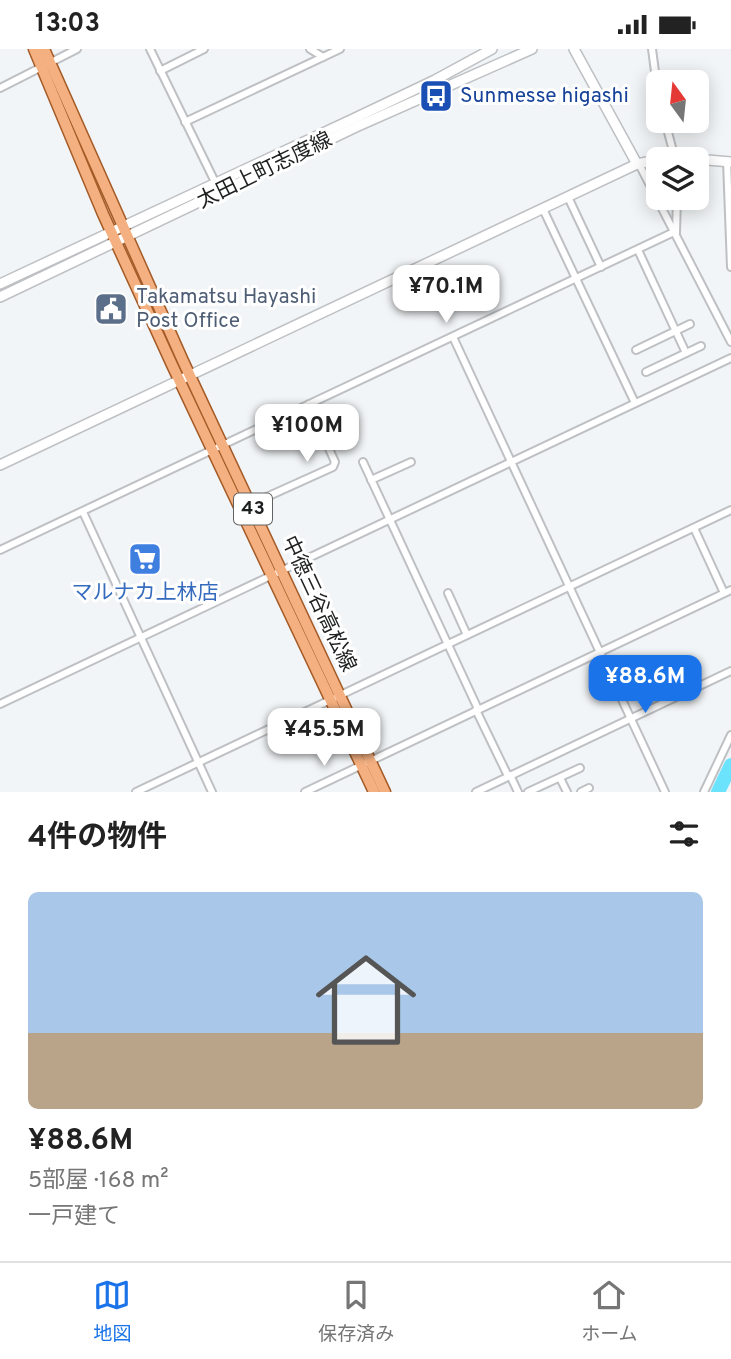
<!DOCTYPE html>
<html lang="ja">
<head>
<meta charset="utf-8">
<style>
	body { margin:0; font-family:Overpass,"Noto Sans JP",sans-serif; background:#f6f6f6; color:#222; height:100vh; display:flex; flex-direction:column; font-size:26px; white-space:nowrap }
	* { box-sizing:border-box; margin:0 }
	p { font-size:23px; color:#767676 }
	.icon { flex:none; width:38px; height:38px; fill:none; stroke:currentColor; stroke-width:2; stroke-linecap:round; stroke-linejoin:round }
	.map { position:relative; height:743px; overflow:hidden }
	.side { display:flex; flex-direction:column; background:#fff; flex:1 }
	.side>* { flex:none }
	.needle { width:46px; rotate:345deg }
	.tools { position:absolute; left:646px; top:21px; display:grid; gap:14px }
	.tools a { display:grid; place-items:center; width:63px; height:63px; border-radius:10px; background:#fff; box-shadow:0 4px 18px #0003; font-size:35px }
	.price { position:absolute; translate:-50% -60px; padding:0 16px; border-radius:14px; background:#fff; color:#222; font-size:23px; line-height:46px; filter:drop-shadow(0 2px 4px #0008) }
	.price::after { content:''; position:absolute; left:50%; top:42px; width:21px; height:16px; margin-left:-10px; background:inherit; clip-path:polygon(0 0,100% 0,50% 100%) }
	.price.on { background:#1a73e8; color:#fff }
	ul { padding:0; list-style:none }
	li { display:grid; align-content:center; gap:14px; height:371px; padding:0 28px }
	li+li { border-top:2px solid #e0e0e0 }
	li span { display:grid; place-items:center; height:217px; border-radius:10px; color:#555 }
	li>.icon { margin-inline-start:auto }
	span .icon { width:126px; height:126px; fill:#fffc; stroke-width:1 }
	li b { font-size:30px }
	h2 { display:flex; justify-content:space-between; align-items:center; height:84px; padding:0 28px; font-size:30px }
	.status { display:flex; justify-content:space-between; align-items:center; height:49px; padding:0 35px; background:#fff; direction:ltr }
	.status svg { height:19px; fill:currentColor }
	.dock { display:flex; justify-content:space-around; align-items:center; height:98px; border-top:2px solid #e0e0e0; background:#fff; font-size:19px; color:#767676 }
	.dock a { display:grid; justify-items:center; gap:4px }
	.dock .on { color:#1a73e8 }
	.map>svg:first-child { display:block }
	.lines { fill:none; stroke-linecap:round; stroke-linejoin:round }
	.river { stroke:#6ce3fd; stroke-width:14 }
	.street-casing { stroke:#bec0c3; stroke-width:10 }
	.secondary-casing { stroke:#bec0c3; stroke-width:12 }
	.primary-casing { stroke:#a45b27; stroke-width:13 }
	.street { stroke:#fff; stroke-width:6 }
	.secondary { stroke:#fff; stroke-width:9 }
	.primary { stroke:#f4b080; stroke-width:10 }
	.labels { text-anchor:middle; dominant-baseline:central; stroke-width:6; stroke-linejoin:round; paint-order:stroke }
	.shield { fill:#fff; stroke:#626263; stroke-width:2 }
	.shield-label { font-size:19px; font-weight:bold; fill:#1e1f20 }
	.transit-label { font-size:21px; fill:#164399; stroke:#fff; text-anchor:start }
	.street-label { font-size:21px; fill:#1e1f20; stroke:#fff }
	.service-label { font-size:21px; fill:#4e5e75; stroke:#fff; text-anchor:start }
	.shop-label { font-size:21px; fill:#366cbe; stroke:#fff }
</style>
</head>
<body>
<div class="status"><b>13:03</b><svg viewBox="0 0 49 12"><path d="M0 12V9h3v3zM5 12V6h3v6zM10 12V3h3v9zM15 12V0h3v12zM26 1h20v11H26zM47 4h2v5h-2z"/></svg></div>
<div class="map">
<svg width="731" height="743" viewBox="0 0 731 743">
	<rect width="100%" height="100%" fill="#f2f5f7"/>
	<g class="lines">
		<path class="river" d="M718,743L731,716"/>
		<defs>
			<g id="street">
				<path d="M150,0L216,135"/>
				<path d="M310,0L323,8"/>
				<path d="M652,0L658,45"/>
				<path d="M160,22L204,0"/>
				<path d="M0,39L77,0"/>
				<path d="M665,72L673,102V110"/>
				<path d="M185,73L340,0"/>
				<path d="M727,112L731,218"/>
				<path d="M639,115L731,293"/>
				<path d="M568,148L601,218"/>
				<path d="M543,160L635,354"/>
				<path d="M676,184L677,149"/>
				<path d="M638,201L686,304"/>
				<path d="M453,288L665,743"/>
				<path d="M636,301L690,275"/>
				<path d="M646,323L701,297"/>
				<path d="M363,413L478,660"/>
				<path d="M371,431L411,413"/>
				<path d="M251,455L333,418L335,413L309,355"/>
				<path d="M83,463L212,743"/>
				<path d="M694,479L724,544"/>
				<path d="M0,501L674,183"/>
				<path d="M448,544L467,586"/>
				<path d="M0,655L731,309"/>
				<path d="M476,661L508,727"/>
				<path d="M510,726L518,743"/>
				<path d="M560,729L567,743"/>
				<path d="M136,743L731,461"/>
				<path d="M305,743L731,541"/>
				<path d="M476,743L731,622"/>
				<path d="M528,743L580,719"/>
				<path d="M581,743L589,739"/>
				<path d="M704,743L731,686"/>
			</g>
			<g id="secondary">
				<path d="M574,0L637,115"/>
				<path d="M0,235L353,70L435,31L492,0"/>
				<path d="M0,248L356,78L532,0"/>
				<path d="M0,416L637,115L672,108L731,113"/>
			</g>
			<g id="primary">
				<path d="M34,0L103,165L173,318L374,743"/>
				<path d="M44,0L183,312L385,743"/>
			</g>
		</defs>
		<use href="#street" class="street-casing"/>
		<use href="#secondary" class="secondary-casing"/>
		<use href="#primary" class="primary-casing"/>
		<use href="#street" class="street"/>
		<use href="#secondary" class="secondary"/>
		<use href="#primary" class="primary"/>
	</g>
	<defs>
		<symbol id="bus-square" viewBox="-11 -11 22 22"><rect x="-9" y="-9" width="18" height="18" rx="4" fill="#1a4fb4" stroke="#fff"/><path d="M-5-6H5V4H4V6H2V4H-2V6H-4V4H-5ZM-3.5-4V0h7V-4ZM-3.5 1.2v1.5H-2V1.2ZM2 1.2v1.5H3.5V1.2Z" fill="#fff"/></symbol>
		<symbol id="civic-square" viewBox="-11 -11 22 22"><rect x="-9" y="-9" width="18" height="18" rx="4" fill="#5c6f8a" stroke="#fff"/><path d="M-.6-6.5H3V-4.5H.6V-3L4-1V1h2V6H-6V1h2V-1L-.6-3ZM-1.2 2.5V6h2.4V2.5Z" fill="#fff"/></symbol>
		<symbol id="supermarket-square" viewBox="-11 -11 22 22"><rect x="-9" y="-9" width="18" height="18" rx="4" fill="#3f7fe0" stroke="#fff"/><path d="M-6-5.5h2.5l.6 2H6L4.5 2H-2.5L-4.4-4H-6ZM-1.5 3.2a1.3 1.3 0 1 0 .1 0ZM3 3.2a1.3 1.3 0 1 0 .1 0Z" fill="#fff"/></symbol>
	</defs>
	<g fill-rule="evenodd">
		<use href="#bus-square" x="417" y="28" width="38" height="38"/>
		<use href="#civic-square" x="92" y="241" width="38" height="38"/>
		<use href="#supermarket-square" x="126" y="491" width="38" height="38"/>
	</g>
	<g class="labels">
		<rect class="shield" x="234" y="444.5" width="38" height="31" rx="5"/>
		<g class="shield-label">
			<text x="253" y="460">43</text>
		</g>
		<g class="transit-label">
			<text x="460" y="47">Sunmesse higashi</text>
		</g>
		<g class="street-label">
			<text transform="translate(265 122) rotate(-26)">太田上町志度線</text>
			<text transform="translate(318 555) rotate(65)">中徳三谷高松線</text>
		</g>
		<g class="service-label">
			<text x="136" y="248">Takamatsu Hayashi<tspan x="136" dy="24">Post Office</tspan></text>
		</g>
		<g class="shop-label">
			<text x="145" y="544">マルナカ上林店</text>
		</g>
	</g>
</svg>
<div class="tools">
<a><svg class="needle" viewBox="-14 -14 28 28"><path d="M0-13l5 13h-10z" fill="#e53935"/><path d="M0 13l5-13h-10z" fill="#767676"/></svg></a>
<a><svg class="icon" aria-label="layers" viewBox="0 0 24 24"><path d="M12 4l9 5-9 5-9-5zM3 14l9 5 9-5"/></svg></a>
</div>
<b class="price" style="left:446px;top:276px">¥70.1M</b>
<b class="price" style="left:307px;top:415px">¥100M</b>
<b class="price on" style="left:645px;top:666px">¥88.6M</b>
<b class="price" style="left:324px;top:719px">¥45.5M</b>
</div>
<section class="side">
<h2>4件の物件<svg class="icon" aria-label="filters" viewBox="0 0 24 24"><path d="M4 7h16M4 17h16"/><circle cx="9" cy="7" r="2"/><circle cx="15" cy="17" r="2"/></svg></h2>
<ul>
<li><span style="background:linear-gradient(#a9c7e8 65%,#b9a48a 0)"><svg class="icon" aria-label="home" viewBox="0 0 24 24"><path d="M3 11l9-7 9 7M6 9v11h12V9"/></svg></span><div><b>¥88.6M</b><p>5部屋 · 168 m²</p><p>一戸建て</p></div></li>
</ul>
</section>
<nav class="dock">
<a class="on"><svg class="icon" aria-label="map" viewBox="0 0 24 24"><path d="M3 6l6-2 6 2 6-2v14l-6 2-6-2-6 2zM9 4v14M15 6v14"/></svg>地図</a>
<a><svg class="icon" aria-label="saved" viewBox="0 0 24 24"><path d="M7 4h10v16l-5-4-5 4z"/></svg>保存済み</a>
<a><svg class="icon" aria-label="home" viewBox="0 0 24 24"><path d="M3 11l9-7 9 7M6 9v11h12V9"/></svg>ホーム</a>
</nav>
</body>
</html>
